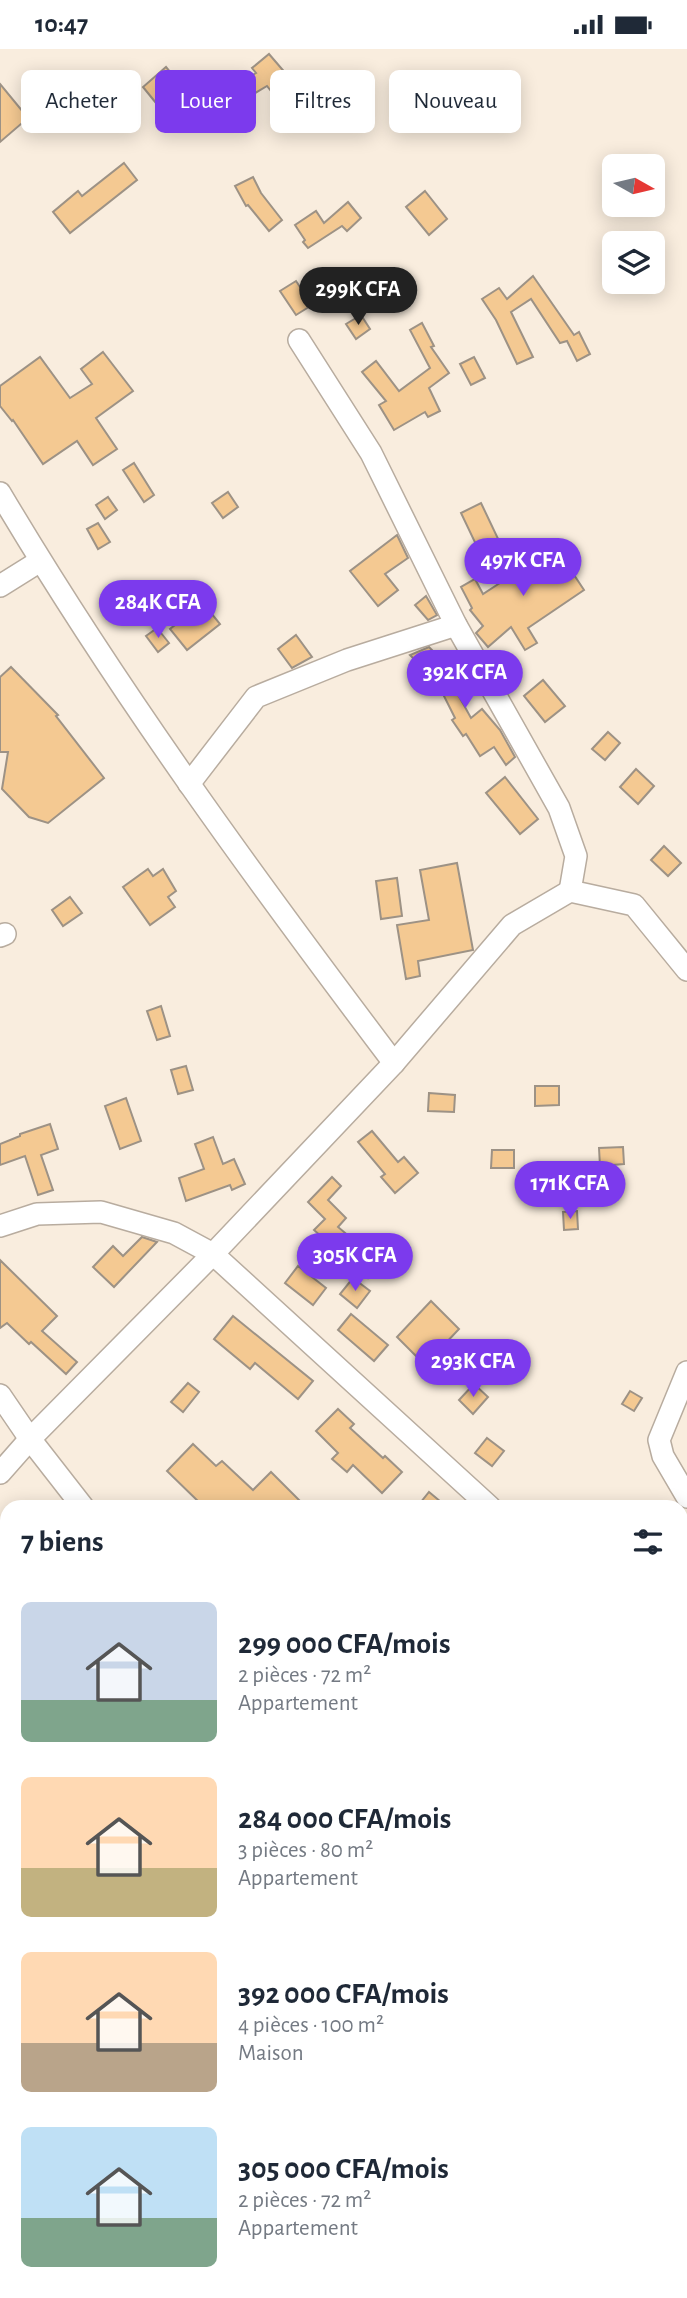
<!DOCTYPE html>
<html lang="fr">
<head>
<meta charset="utf-8">
<style>
	body { margin:0; font-family:"Alegreya Sans",sans-serif; background:#f2f2f3; color:#1f2937; height:100vh; display:flex; flex-direction:column; font-size:26px; white-space:nowrap }
	* { box-sizing:border-box; margin:0 }
	p { font-size:23px; color:#747a83 }
	.icon { flex:none; width:38px; height:38px; fill:none; stroke:currentColor; stroke-width:2; stroke-linecap:round; stroke-linejoin:round }
	.map { position:relative; flex:1; overflow:hidden }
	.sheet { position:absolute; left:0px; top:1451px; width:688px; height:800px; display:flex; flex-direction:column; background:#fff; border-radius:21px 21px 0 0; box-shadow:0 4px 18px #0003 }
	.sheet>* { flex:none }
	.hud { position:absolute; left:21px; top:21px; width:646px; height:63px; display:flex; gap:14px }
	.needle { width:46px; rotate:98deg }
	.buttons { position:absolute; left:602px; top:105px; display:grid; gap:14px }
	.buttons a { display:grid; place-items:center; width:63px; height:63px; border-radius:10px; background:#fff; box-shadow:0 4px 18px #0003; font-size:35px }
	.price { position:absolute; translate:-50% -60px; padding:0 16px; border-radius:24px; background:#7c3aed; color:#fff; font-size:23px; line-height:46px; filter:drop-shadow(0 2px 4px #0008) }
	.price::after { content:''; position:absolute; left:50%; top:42px; width:21px; height:16px; margin-left:-10px; background:inherit; clip-path:polygon(0 0,100% 0,50% 100%) }
	.price.on { background:#222; color:#fff }
	ul { padding:0; list-style:none }
	li { display:flex; align-items:center; gap:21px; height:175px; padding:0 21px }
	li span { display:grid; place-items:center; flex:none; width:196px; height:140px; border-radius:10px; color:#555 }
	li>.icon { margin-inline-start:auto }
	span .icon { width:84px; height:84px; fill:#fffc; stroke-width:1 }
	li b { font-size:30px }
	h2 { display:flex; justify-content:space-between; align-items:center; height:84px; padding:0 21px; font-size:30px }
	.tag { padding:0 24px; border-radius:10px; background:#fff; box-shadow:0 4px 18px #0003; font-size:24px; line-height:63px }
	.tag.on { background:#7c3aed; color:#fff }
	.status { display:flex; justify-content:space-between; align-items:center; height:49px; padding:0 35px; background:#fff; direction:ltr }
	.status svg { height:19px; fill:currentColor }
	.map>svg:first-child { display:block }
	.building { fill:#f4c992; stroke:#9d9285; stroke-width:2 }
	.lines { fill:none; stroke-linecap:round; stroke-linejoin:round }
	.minor-casing { stroke:#b8ac9f; stroke-width:24 }
	.minor { stroke:#fff; stroke-width:21 }
</style>
</head>
<body>
<div class="status"><b>10:47</b><svg viewBox="0 0 49 12"><path d="M0 12V9h3v3zM5 12V6h3v6zM10 12V3h3v9zM15 12V0h3v12zM26 1h20v11H26zM47 4h2v5h-2z"/></svg></div>
<div class="map">
<svg width="687" height="2249" viewBox="0 0 687 2249">
	<rect width="100%" height="100%" fill="#f9edde"/>
	<g class="building">
		<path d="M269,5L293,33L294,32L307,44L294,59L274,39L271,42L267,37L235,56L226,42L256,24L252,19Z"/>
		<path d="M166,18L180,35L156,54L143,38Z"/>
		<path d="M0,35L28,69L0,93Z"/>
		<path d="M124,114L137,131L70,184L53,163L78,142L82,147Z"/>
		<path d="M253,128L261,144L282,171L269,182L248,156L246,157L235,137Z"/>
		<path d="M425,142L447,170L429,186L406,158Z"/>
		<path d="M348,153L361,169L347,182L342,177L308,199L303,193L305,191L295,176L316,162L324,174Z"/>
		<path d="M533,227L574,286L579,283L590,305L577,312L567,292L560,294L531,250L511,263L533,308L517,315L496,271L482,250L499,239L507,250Z"/>
		<path d="M296,232L312,256L296,266L280,242Z"/>
		<path d="M395,239L406,254L396,261L385,246Z"/>
		<path d="M361,266L370,280L356,290L346,275Z"/>
		<path d="M422,274L434,297L431,298L449,324L429,339L440,362L428,368L425,363L394,381L379,356L386,352L362,323L376,312L399,342L430,319L410,281Z"/>
		<path d="M103,303L133,342L96,369L117,400L93,416L77,392L43,415L13,371L12,372L0,357V337L40,308L70,349L92,335L81,320Z"/>
		<path d="M474,308L485,329L471,336L460,315Z"/>
		<path d="M134,414L154,446L144,453L123,421Z"/>
		<path d="M228,443L238,458L223,469L212,454Z"/>
		<path d="M108,448L117,461L105,470L96,456Z"/>
		<path d="M481,454L501,496L481,506L461,464Z"/>
		<path d="M98,474L110,493L98,500L87,480Z"/>
		<path d="M397,486L408,509L385,525L398,541L378,557L350,522Z"/>
		<path d="M551,496L571,528L574,526L584,541L528,579L537,594L525,601L511,578L488,598L476,584L483,577L470,561L472,559L461,538L475,530L483,545L535,511L532,507Z"/>
		<path d="M426,547L437,566L428,571L415,556Z"/>
		<path d="M203,554L220,575L187,601L170,580Z"/>
		<path d="M157,579L169,594L158,603L146,587Z"/>
		<path d="M296,586L312,608L292,619L278,600Z"/>
		<path d="M429,598L449,619L445,622L471,669L482,660L500,681L515,708L506,716L494,698L480,707L466,685L463,687L452,671L455,669L437,633L410,606Z"/>
		<path d="M11,618L58,666L56,667L104,729L48,774L29,768L2,740L8,703H0V628Z"/>
		<path d="M543,631L565,657L545,673L524,647Z"/>
		<path d="M608,683L620,694L605,711L592,700Z"/>
		<path d="M636,720L654,737L638,755L620,738Z"/>
		<path d="M505,728L538,770L520,785L486,744Z"/>
		<path d="M664,797L681,814L668,827L651,811Z"/>
		<path d="M457,814L473,901L418,912L420,927L406,930L397,876L429,871L420,821Z"/>
		<path d="M148,820L153,827L163,820L176,842L168,848L175,858L150,876L123,838Z"/>
		<path d="M397,829L402,867L381,870L376,832Z"/>
		<path d="M70,848L82,864L63,877L52,861Z"/>
		<path d="M161,957L170,987L157,991L147,962Z"/>
		<path d="M186,1017L193,1041L178,1045L171,1021Z"/>
		<path d="M535,1037H559V1056L535,1057Z"/>
		<path d="M429,1044L455,1046L454,1063L428,1062Z"/>
		<path d="M126,1049L141,1092L120,1100L105,1057Z"/>
		<path d="M50,1075L58,1100L41,1106L53,1141L38,1146L25,1107L0,1116V1095L20,1087V1085Z"/>
		<path d="M372,1082L398,1113L404,1108L418,1124L395,1144L381,1128L385,1125L358,1093Z"/>
		<path d="M213,1088L223,1115L234,1110L245,1135L232,1141L230,1136L186,1152L179,1129L204,1120L195,1095Z"/>
		<path d="M623,1098L624,1115L600,1117L599,1099Z"/>
		<path d="M492,1101H514V1119H491Z"/>
		<path d="M332,1128L341,1137L328,1151L346,1169L338,1178L381,1214L368,1229L314,1181L325,1170L308,1153Z"/>
		<path d="M577,1162L578,1180L564,1181L563,1163Z"/>
		<path d="M142,1188L157,1193L114,1238L93,1218L113,1197L123,1207Z"/>
		<path d="M0,1211L57,1267L42,1282L77,1313L66,1325L31,1293L29,1295L7,1274L0,1279Z"/>
		<path d="M298,1217L326,1239L313,1256L285,1234Z"/>
		<path d="M353,1229L370,1242L357,1259L340,1245Z"/>
		<path d="M431,1252L459,1280L425,1316L397,1288Z"/>
		<path d="M351,1265L388,1296L374,1312L338,1281Z"/>
		<path d="M233,1267L313,1332L298,1350L255,1314L250,1320L214,1290Z"/>
		<path d="M188,1334L199,1343L183,1363L171,1353Z"/>
		<path d="M474,1335L488,1348L473,1365L459,1351Z"/>
		<path d="M630,1342L642,1349L634,1362L622,1355Z"/>
		<path d="M338,1360L354,1375L350,1379L383,1409L385,1407L402,1423L382,1444L353,1416L347,1423L332,1410L338,1404L316,1382Z"/>
		<path d="M487,1389L504,1402L492,1417L475,1404Z"/>
		<path d="M193,1395L216,1417L222,1412L253,1441L271,1423L306,1458H204L167,1422Z"/>
		<path d="M429,1443L447,1458H417Z"/>
	</g>
	<g class="lines">
		<defs>
			<g id="minor">
				<path d="M299,291L371,404L456,576L559,759L576,807L570,842"/>
				<path d="M0,444C118,643 255,830 394,1014"/>
				<path d="M0,537L40,512"/>
				<path d="M189,735L256,648L347,611L456,576"/>
				<path d="M0,887L5,885"/>
				<path d="M0,1177L37,1165L101,1163L174,1184L213,1205L394,1014L512,876L570,842L634,856L687,921"/>
				<path d="M687,1323L659,1391L663,1407L687,1448"/>
				<path d="M0,1346L30,1390L213,1205L490,1458"/>
				<path d="M0,1424L30,1390L83,1458"/>
				<path d="M681,1632L687,1637"/>
				<path d="M0,1721L7,1731"/>
				<path d="M0,2071L7,2064"/>
				<path d="M681,2135L687,2142"/>
				<path d="M382,2244L387,2249"/>
				<path d="M209,2249L215,2244"/>
			</g>
		</defs>
		<use href="#minor" class="minor-casing"/>
		<use href="#minor" class="minor"/>
	</g>
</svg>
<div class="buttons">
<a><svg class="needle" viewBox="-14 -14 28 28"><path d="M0-13l5 13h-10z" fill="#e53935"/><path d="M0 13l5-13h-10z" fill="#747a83"/></svg></a>
<a><svg class="icon" aria-label="layers" viewBox="0 0 24 24"><path d="M12 4l9 5-9 5-9-5zM3 14l9 5 9-5"/></svg></a>
</div>
<b class="price on" style="left:358px;top:278px">299K CFA</b>
<b class="price" style="left:523px;top:549px">497K CFA</b>
<b class="price" style="left:158px;top:591px">284K CFA</b>
<b class="price" style="left:465px;top:661px">392K CFA</b>
<b class="price" style="left:570px;top:1172px">171K CFA</b>
<b class="price" style="left:355px;top:1244px">305K CFA</b>
<b class="price" style="left:473px;top:1350px">293K CFA</b>
<div class="hud">
<a class="tag">Acheter</a>
<a class="tag on">Louer</a>
<a class="tag">Filtres</a>
<a class="tag">Nouveau</a>
</div>
<section class="sheet">
<h2>7 biens<svg class="icon" aria-label="filters" viewBox="0 0 24 24"><path d="M4 7h16M4 17h16"/><circle cx="9" cy="7" r="2"/><circle cx="15" cy="17" r="2"/></svg></h2>
<ul>
<li><span style="background:linear-gradient(#c9d6e8 70%,#7fa58c 0)"><svg class="icon" aria-label="home" viewBox="0 0 24 24"><path d="M3 11l9-7 9 7M6 9v11h12V9"/></svg></span><div><b>299 000 CFA/mois</b><p>2 pièces · 72 m²</p><p>Appartement</p></div></li>
<li><span style="background:linear-gradient(#ffd9b3 65%,#c2b280 0)"><svg class="icon" aria-label="home" viewBox="0 0 24 24"><path d="M3 11l9-7 9 7M6 9v11h12V9"/></svg></span><div><b>284 000 CFA/mois</b><p>3 pièces · 80 m²</p><p>Appartement</p></div></li>
<li><span style="background:linear-gradient(#ffd9b3 65%,#b9a48a 0)"><svg class="icon" aria-label="home" viewBox="0 0 24 24"><path d="M3 11l9-7 9 7M6 9v11h12V9"/></svg></span><div><b>392 000 CFA/mois</b><p>4 pièces · 100 m²</p><p>Maison</p></div></li>
<li><span style="background:linear-gradient(#bfe0f5 65%,#7fa58c 0)"><svg class="icon" aria-label="home" viewBox="0 0 24 24"><path d="M3 11l9-7 9 7M6 9v11h12V9"/></svg></span><div><b>305 000 CFA/mois</b><p>2 pièces · 72 m²</p><p>Appartement</p></div></li>
</ul>
</section>
</div>
</body>
</html>
